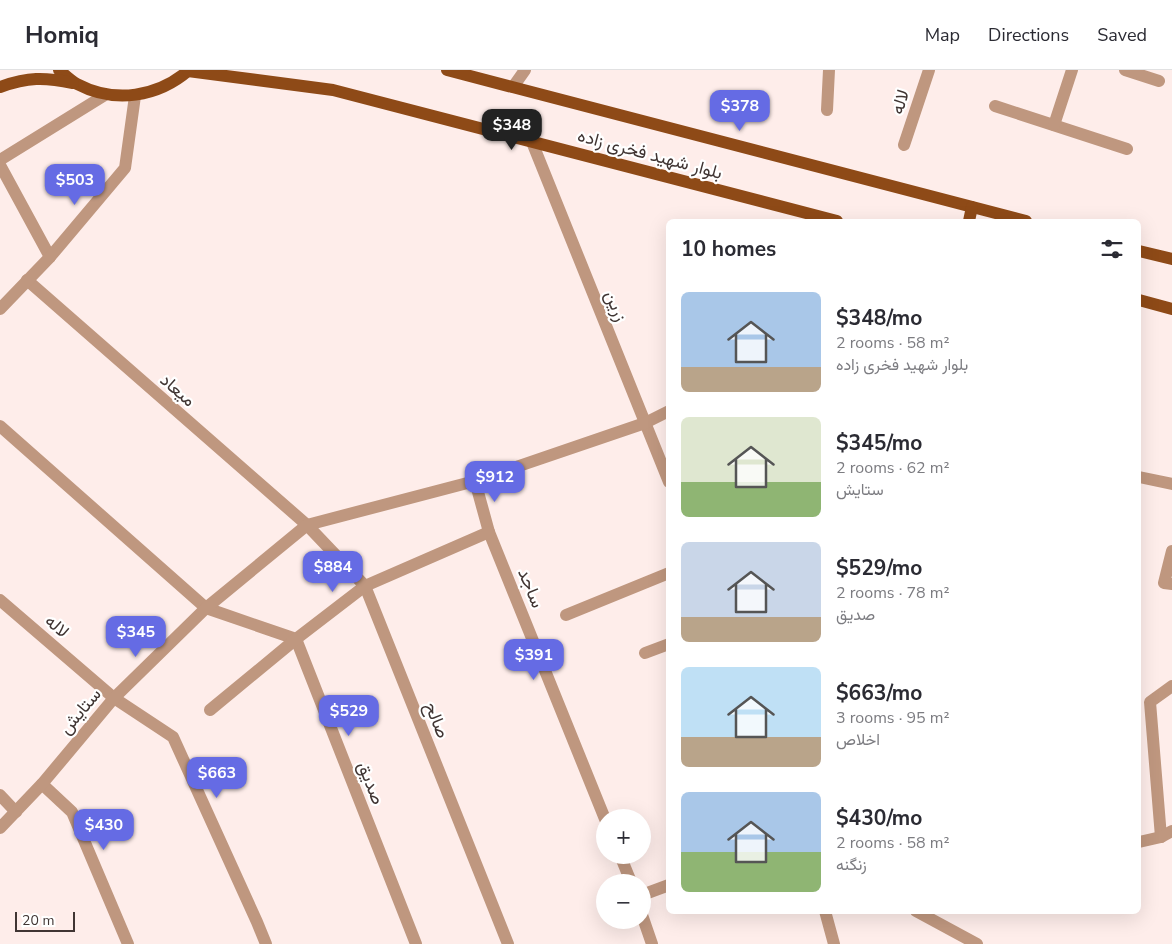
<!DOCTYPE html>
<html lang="en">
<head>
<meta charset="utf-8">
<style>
	body { margin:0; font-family:"Nunito Sans",Vazirmatn,sans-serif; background:#f7f7f7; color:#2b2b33; height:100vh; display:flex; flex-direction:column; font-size:19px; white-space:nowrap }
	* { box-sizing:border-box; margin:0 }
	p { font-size:16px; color:#7c7c81 }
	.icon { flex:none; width:28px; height:28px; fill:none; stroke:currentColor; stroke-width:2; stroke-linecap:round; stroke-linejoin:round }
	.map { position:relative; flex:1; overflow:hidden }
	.sheet { position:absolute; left:666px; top:149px; width:475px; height:695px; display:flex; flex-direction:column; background:#fff; border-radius:8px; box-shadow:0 5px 20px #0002 }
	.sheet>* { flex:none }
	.fabs { position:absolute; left:596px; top:739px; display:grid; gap:10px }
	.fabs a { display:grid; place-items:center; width:55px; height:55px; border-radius:50%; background:#fff; box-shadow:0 5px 20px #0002; font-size:25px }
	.scale { position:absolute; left:15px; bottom:12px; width:60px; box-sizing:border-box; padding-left:5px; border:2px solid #403533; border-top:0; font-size:14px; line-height:18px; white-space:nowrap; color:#403533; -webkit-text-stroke:4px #fff; paint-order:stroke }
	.price { position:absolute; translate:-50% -42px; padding:0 11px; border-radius:10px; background:#656be4; color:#fff; font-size:16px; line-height:32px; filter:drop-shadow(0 1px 2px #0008) }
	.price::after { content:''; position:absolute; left:50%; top:30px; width:15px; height:11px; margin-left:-8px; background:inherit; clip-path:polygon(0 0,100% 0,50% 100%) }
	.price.current { background:#222; color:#fff }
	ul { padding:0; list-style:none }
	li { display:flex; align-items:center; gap:15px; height:125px; padding:0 15px }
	li span { display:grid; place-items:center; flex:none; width:140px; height:100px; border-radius:8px; color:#555 }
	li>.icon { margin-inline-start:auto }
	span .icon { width:60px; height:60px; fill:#fffc; stroke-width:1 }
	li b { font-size:21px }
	h2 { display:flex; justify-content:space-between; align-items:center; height:60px; padding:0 15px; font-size:21px }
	header { display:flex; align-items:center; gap:30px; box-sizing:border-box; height:70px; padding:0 25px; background:#fff; border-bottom:1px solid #e1e1e2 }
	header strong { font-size:24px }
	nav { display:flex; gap:28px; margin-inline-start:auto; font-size:18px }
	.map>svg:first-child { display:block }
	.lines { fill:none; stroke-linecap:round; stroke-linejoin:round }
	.minor { stroke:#bf977f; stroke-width:12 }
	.major { stroke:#8e4a17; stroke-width:12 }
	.labels { text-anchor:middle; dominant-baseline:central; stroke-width:4.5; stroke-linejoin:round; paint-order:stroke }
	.street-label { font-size:18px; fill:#403533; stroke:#fff }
</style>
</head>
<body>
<header>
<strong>Homiq</strong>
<nav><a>Map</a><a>Directions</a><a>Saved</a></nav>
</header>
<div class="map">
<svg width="1172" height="874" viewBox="0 0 1172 874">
	<rect width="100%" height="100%" fill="#feedea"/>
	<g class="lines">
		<g class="minor">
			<path d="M1125,0L1159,11"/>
			<path d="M513,17L525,0"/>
			<path d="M995,36L1127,79"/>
			<path d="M827,40L829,0"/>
			<path d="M1054,55L1072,0"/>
			<path d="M532,72L669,412"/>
			<path d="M904,75L929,0"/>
			<path d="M0,90L105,25"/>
			<path d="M0,95L50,187"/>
			<path d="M27,210L307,455L365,516L508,874"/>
			<path d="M0,239L50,187L125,98L135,26"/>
			<path d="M0,356L206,538L296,569L416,874"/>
			<path d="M1139,407L1172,414"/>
			<path d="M475,411L489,462L605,749"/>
			<path d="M1172,481L1164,513L1172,514"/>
			<path d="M0,530L114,628L173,667L257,852L266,874"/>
			<path d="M566,545L669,503"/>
			<path d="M645,583L669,574"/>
			<path d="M210,640L296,569L365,516L489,462"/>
			<path d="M42,714L72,742L128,874"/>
			<path d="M0,725L16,742"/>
			<path d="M0,758L42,714L114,628L206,538L307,455L475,411L645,353L669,341"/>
			<path d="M1161,767L1150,632L1172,616"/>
			<path d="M1139,772L1161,767L1172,761"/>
			<path d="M620,785L631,812"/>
			<path d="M642,825L669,815"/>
			<path d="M825,841L834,874"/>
			<path d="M916,841L977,874"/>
			<path d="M642,845L652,874"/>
		</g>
		<g class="major">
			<path d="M59,0C65,5 71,11 77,14C115,34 158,27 189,0"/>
			<path d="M447,0L1026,151"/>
			<path d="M188,1L333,20L837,151"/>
			<path d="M0,17C28,7 44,7 73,13"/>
			<path d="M969,151L972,137"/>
			<path d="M1139,181L1172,189"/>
			<path d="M1139,230L1172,239"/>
		</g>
	</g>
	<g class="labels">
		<g class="street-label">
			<text transform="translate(900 32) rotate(-72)">لاله</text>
			<text transform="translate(650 84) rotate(15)">بلوار شهید فخری زاده</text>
			<text transform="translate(616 236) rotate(68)">زرین</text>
			<text transform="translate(178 320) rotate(41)">میعاد</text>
			<text transform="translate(531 518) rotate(68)">ساجد</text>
			<text transform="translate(57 556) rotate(41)">لاله</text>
			<text transform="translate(80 641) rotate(-50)">ستایش</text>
			<text transform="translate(437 650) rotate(68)">صالح</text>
			<text transform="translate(371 713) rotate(69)">صدیق</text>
		</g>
	</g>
</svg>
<div class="fabs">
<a>+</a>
<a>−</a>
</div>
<div class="scale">20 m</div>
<b class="price" style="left:740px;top:62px">$378</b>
<b class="price current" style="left:512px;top:81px">$348</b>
<b class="price" style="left:75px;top:136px">$503</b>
<b class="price" style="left:495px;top:433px">$912</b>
<b class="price" style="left:333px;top:523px">$884</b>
<b class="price" style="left:136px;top:588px">$345</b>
<b class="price" style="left:534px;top:611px">$391</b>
<b class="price" style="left:349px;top:667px">$529</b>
<b class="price" style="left:217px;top:729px">$663</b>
<b class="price" style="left:104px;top:781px">$430</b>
<section class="sheet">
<h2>10 homes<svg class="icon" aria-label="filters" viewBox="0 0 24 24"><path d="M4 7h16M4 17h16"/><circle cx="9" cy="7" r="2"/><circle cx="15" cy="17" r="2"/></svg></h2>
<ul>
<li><span style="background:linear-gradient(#a9c7e8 75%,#b9a48a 0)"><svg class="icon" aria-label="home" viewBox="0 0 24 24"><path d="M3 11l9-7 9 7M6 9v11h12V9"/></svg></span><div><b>$348/mo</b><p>2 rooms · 58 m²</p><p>بلوار شهید فخری زاده</p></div></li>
<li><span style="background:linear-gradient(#dfe7d0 65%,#8fb573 0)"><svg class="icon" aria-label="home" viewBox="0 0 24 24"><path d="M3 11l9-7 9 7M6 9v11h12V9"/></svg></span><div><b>$345/mo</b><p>2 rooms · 62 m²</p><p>ستایش</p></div></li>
<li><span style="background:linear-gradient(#c9d6e8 75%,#b9a48a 0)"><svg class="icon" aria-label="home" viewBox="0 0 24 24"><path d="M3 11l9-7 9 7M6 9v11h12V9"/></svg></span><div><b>$529/mo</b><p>2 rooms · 78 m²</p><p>صدیق</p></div></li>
<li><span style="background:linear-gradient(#bfe0f5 70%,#b9a48a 0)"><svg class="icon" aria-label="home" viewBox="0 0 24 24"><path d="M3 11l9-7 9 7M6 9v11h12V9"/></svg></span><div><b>$663/mo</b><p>3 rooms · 95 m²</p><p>اخلاص</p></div></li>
<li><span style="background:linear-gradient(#a9c7e8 60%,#8fb573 0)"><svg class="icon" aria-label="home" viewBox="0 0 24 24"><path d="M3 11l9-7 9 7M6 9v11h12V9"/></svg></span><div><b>$430/mo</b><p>2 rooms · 58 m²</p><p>زنگنه</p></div></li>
</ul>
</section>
</div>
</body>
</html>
